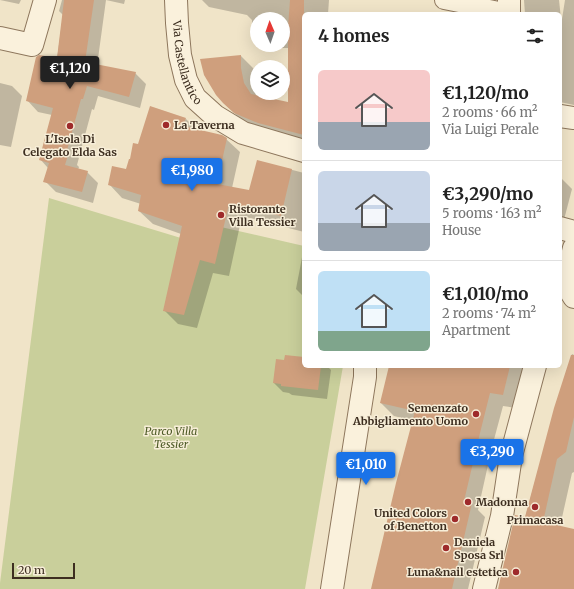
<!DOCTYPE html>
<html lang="en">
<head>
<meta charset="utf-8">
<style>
	body { margin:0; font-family:Merriweather,serif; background:#f2f2f2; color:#222; height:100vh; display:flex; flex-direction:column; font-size:15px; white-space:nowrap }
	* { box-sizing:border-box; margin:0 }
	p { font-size:13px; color:#767676 }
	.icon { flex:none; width:22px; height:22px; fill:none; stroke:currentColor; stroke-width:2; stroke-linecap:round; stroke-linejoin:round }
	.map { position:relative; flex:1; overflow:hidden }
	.panel { position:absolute; left:302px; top:12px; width:260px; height:356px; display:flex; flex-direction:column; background:#fff; border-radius:6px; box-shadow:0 4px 16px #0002 }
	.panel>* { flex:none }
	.needle { width:26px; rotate:358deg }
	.controls { position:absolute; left:250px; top:12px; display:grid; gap:8px }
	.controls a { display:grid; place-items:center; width:40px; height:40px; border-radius:50%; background:#fff; box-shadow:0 4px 16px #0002; font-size:20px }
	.scale { position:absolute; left:12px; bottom:10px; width:63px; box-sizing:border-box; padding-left:4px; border:2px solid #3d2e20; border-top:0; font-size:11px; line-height:14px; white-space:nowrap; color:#3d2e20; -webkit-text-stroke:3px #f7eed8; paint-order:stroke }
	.price { position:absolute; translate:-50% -34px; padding:0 9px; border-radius:4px; background:#1a73e8; color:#fff; font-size:13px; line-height:26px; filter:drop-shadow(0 1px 2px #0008) }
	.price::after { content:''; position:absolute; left:50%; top:24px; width:12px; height:9px; margin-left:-6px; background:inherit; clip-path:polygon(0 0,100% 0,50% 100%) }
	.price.on { background:#222; color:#fff }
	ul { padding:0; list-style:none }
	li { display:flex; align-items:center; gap:12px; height:100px; padding:0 16px }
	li+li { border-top:1px solid #e0e0e0 }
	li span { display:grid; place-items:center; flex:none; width:112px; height:80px; border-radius:6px; color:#555 }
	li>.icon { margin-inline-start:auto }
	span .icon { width:48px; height:48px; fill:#fffc; stroke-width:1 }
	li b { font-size:17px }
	h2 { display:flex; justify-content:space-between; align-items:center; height:48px; padding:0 16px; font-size:17px }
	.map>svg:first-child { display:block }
	.green { fill:#c9cf9b }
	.shadow { fill:#0003 }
	.building { fill:#cf9f7d }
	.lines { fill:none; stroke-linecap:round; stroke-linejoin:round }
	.pedestrian-casing { stroke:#8d765c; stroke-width:20 }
	.minor-casing { stroke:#8d765c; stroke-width:24 }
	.pedestrian { stroke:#faf1dc; stroke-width:18 }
	.minor { stroke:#faf1dc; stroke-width:22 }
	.poi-dot { fill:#9e2a2b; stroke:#f7eed8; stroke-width:1.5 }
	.labels { text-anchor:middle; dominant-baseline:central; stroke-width:3; stroke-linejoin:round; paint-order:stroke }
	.street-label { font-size:11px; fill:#3d2e20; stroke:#f7eed8 }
	.poi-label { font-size:11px; font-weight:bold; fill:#3d2e20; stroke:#f7eed8; text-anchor:start }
	.park-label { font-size:11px; font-style:italic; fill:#4d5a26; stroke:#f7eed8 }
</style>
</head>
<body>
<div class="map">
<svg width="574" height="589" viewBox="0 0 574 589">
	<rect width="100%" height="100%" fill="#f0e4c8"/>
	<path class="green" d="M49,198L204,245L212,225L304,246V366H343L305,589H0V583Z"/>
	<g class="shadow">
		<path d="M0,0H21L19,4Z"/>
		<path d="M62,0H125L124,4L106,0L97,66L135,73L146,84L140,108L98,96L94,110L92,109L77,165L79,167L78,170L87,172L98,183L93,203L56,192L45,181L48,168L40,159L52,115L38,112L27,100L57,59L63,15L59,11Z"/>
		<path d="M202,0H329L328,14H304V144L248,126L224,103L241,56L254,69V82L256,96L289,103V48H265L263,45H283V19H257V39L252,35V20L247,15L209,7Z"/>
		<path d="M524,0H559L561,19H562L565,0H574V105L560,102V14H525Z"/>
		<path d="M0,83L12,86L22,96L11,147L0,145Z"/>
		<path d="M186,119L197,130L226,139L240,152L232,188L250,192L258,161L304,173V232L242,216L229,276L213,273L197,328L178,324L164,310L181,234L153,224L139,211L141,204L122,198L109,184L126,170L138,146Z"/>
		<path d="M560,177L572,189L560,235Z"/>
		<path d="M304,247V297L296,289Z"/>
		<path d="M572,354L574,355V472L572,473L559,531L574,543V589H499L525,518L555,409Z"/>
		<path d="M304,358V366H327L331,370L327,399L292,395L289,393L283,392L274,383L285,361Z"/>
		<path d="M390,366H525L516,408L503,406L492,447L478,510L485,517L468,589H372L414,421L394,416L381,403Z"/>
	</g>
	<g class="building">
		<path d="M64,0H94L85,62L136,72L129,97L87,86L83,99H81L66,154L68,155L65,165L88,171L82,192L43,182L49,163L39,160L53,108L26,101L36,57L39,55L57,58Z"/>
		<path d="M290,0H304V135L258,123L234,113L223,103L216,95L204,75L200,59L241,55V68L244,83L251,94L288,102V27Z"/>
		<path d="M150,106L186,118L183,126L222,135L227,138L217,184L249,190L257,160L292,169L281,216L229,204L215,264L200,260L184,315L163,311L182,226L138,211L141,195L108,185L112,166L126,169L129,159H130L133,143L138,144Z"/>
		<path d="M285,355L304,357V366H321L318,390L281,386V384L273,383L276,359L284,360Z"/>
		<path d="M571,355H574V417L566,452L557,459L543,522L574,529V589H498L515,515L525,517L554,408Z"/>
		<path d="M389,366H510L503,395L490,393L480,433L464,501L472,503L452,589H371L396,483L415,411L380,403Z"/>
	</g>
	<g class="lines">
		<defs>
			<path id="pedestrian" d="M444,0L499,11H509"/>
			<g id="minor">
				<path id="s1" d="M176,0L177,23L180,55L186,80L195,98L215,116L243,133L304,151"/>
				<path d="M509,0V14"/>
				<path d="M0,38L32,45L45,0"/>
				<path d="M560,116L574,118"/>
				<path d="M560,228L574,232"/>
				<path d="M574,248C570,265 563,282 574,297"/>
				<path d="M332,589L365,377V366"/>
				<path d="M484,589L502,516L511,456L535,366"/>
			</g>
		</defs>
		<use href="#pedestrian" class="pedestrian-casing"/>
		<use href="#minor" class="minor-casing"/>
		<use href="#pedestrian" class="pedestrian"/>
		<use href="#minor" class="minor"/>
	</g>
	<g class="poi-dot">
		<circle cx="166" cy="125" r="4"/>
		<circle cx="70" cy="126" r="4"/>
		<circle cx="221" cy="215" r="4"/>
		<circle cx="476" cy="414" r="4"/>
		<circle cx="468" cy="502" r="4"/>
		<circle cx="535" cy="507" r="4"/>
		<circle cx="455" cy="519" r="4"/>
		<circle cx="446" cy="548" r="4"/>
		<circle cx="516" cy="572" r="4"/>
	</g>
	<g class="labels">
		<g class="street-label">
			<text stroke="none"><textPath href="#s1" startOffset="64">Via Castellantico</textPath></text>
		</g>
		<g class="poi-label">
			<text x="174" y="125">La Taverna</text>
			<text x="70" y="139" text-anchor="middle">L'Isola Di<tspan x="70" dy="13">Celegato Elda Sas</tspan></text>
			<text x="229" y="209">Ristorante<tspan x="229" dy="13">Villa Tessier</tspan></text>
			<text x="468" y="408" text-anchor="end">Semenzato<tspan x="468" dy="13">Abbigliamento Uomo</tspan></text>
			<text x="476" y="502">Madonna</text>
			<text x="447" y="513" text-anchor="end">United Colors<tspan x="447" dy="13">of Benetton</tspan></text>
			<text x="535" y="520" text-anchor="middle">Primacasa</text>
			<text x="454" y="542">Daniela<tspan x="454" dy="13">Sposa Srl</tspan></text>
			<text x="508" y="572" text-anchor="end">Luna&amp;nail estetica</text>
		</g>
		<g class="park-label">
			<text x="171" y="431">Parco Villa<tspan x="171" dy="13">Tessier</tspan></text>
		</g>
	</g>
</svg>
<div class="controls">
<a><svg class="needle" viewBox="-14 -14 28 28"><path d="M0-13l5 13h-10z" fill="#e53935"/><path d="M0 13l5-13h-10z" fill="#767676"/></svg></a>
<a><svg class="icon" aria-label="layers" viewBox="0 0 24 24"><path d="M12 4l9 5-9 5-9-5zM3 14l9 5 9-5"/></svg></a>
</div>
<div class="scale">20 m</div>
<b class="price on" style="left:70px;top:90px">€1,120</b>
<b class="price" style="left:192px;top:192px">€1,980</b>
<b class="price" style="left:492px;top:473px">€3,290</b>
<b class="price" style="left:366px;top:486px">€1,010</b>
<section class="panel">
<h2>4 homes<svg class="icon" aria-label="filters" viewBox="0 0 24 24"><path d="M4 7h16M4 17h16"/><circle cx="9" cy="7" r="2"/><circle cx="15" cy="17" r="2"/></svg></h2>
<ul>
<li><span style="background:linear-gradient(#f6c9c9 65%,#9aa5b1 0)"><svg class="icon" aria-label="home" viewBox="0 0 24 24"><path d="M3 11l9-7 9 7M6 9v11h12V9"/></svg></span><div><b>€1,120/mo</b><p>2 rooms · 66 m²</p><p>Via Luigi Perale</p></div></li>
<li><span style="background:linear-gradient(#c9d6e8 65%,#9aa5b1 0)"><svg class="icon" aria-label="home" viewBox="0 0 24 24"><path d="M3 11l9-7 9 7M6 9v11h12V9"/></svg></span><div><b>€3,290/mo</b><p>5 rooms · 163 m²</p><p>House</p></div></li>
<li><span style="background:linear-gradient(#bfe0f5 75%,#7fa58c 0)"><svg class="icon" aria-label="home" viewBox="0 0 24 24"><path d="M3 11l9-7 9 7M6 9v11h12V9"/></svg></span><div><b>€1,010/mo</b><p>2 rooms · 74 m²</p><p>Apartment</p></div></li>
</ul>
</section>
</div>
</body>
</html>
